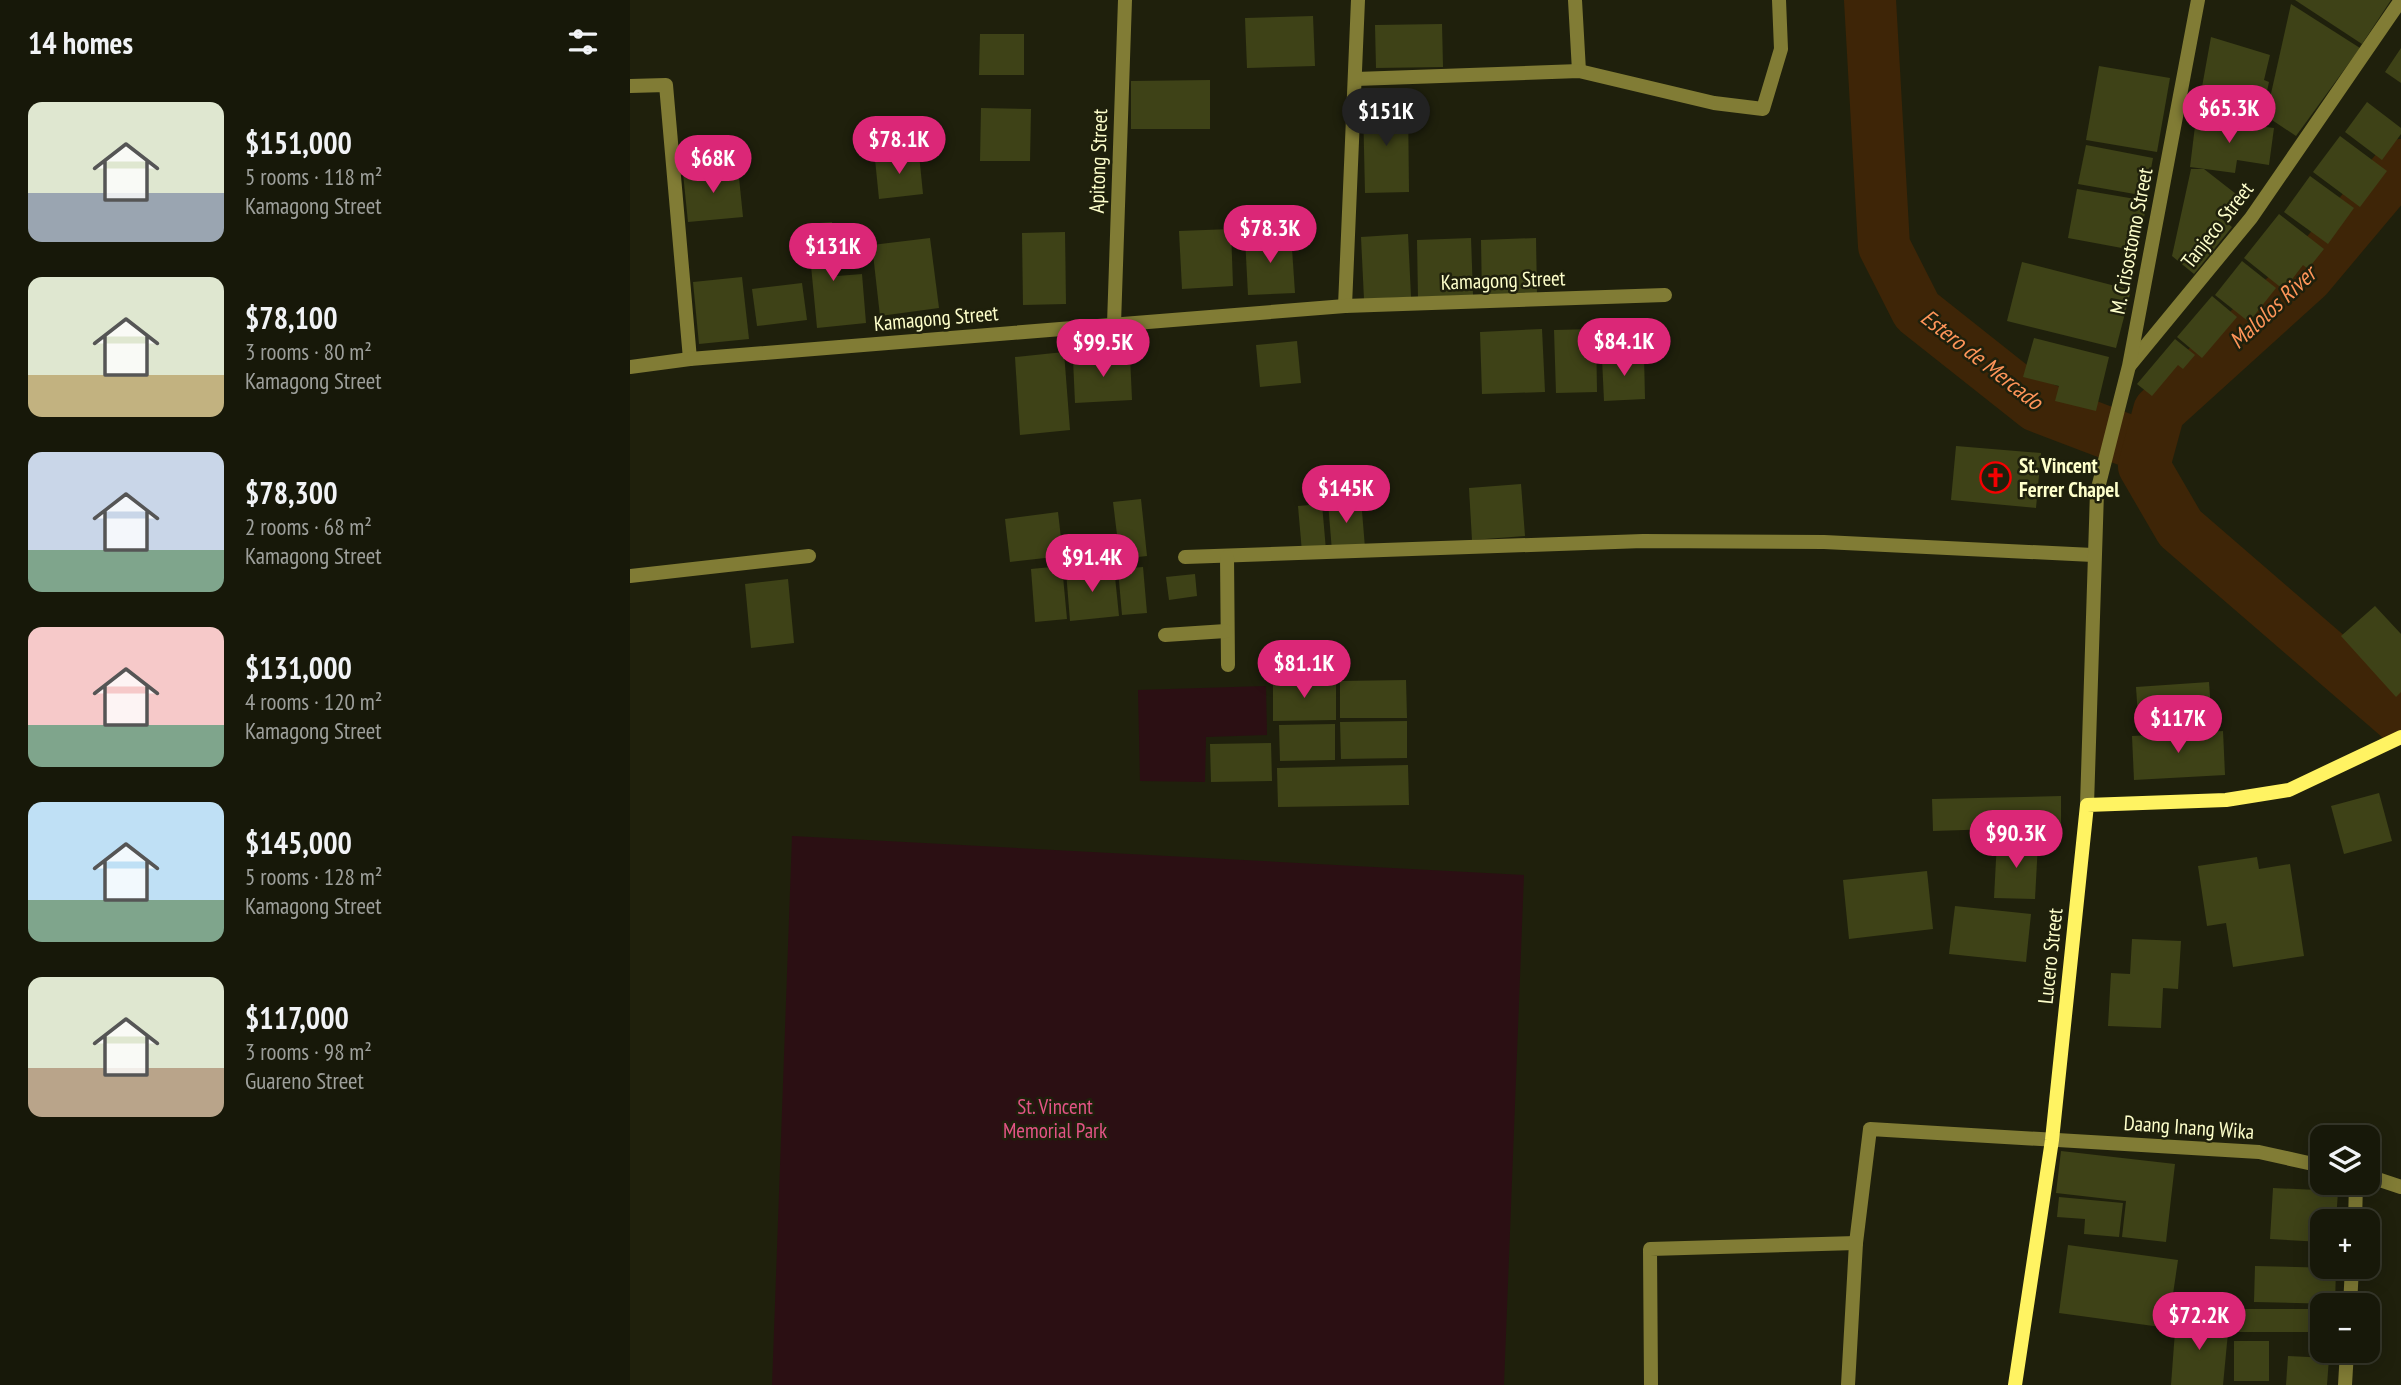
<!DOCTYPE html>
<html lang="en">
<head>
<meta charset="utf-8">
<style>
	body { margin:0; font-family:"PT Sans Narrow",sans-serif; background:#242517; color:#f1f3f6; height:100vh; display:flex; flex-direction:column; font-size:26px; white-space:nowrap }
	* { box-sizing:border-box; margin:0 }
	p { font-size:23px; color:#9ea09c }
	.icon { flex:none; width:38px; height:38px; fill:none; stroke:currentColor; stroke-width:2; stroke-linecap:round; stroke-linejoin:round }
	.map { position:relative; flex:1; overflow:hidden }
	.sheet { display:flex; flex-direction:column; background:#171809; width:630px }
	.sheet>* { flex:none }
	.controls { position:absolute; left:1680px; top:1125px; display:grid; gap:14px }
	.controls a { display:grid; place-items:center; width:70px; height:70px; border-radius:14px; background:#171809; box-shadow:0 4px 18px #0003,0 0 0 2px #36372a; font-size:35px }
	.price { position:absolute; translate:-50% -60px; padding:0 16px; border-radius:24px; background:#db2777; color:#fff; font-size:23px; line-height:46px; filter:drop-shadow(0 2px 4px #0008) }
	.price::after { content:''; position:absolute; left:50%; top:42px; width:21px; height:16px; margin-left:-10px; background:inherit; clip-path:polygon(0 0,100% 0,50% 100%) }
	.price.active { background:#222; color:#fff }
	ul { padding:0; list-style:none }
	li { display:flex; align-items:center; gap:21px; height:175px; padding:0 28px }
	li span { display:grid; place-items:center; flex:none; width:196px; height:140px; border-radius:14px; color:#555 }
	li>.icon { margin-inline-start:auto }
	span .icon { width:84px; height:84px; fill:#fffc; stroke-width:1 }
	li b { font-size:30px }
	h2 { display:flex; justify-content:space-between; align-items:center; height:84px; padding:0 28px; font-size:30px }
	main { display:flex; flex:1; min-height:0 }
	.map>svg:first-child { display:block }
	.green { fill:#2b0f13 }
	.lines { fill:none; stroke-linecap:round; stroke-linejoin:round }
	.river { stroke:#3e2507; stroke-width:52 }
	.building { fill:#3e4217 }
	.street { stroke:#817c35; stroke-width:14 }
	.secondary { stroke:#fff362; stroke-width:14 }
	.labels { text-anchor:middle; dominant-baseline:central; stroke-width:5; stroke-linejoin:round; paint-order:stroke }
	.street-label { font-size:21px; fill:#feffcb; stroke:#1f200c }
	.poi-label { font-size:21px; font-weight:bold; fill:#feffcb; stroke:#1f200c; text-anchor:start }
	.park-label { font-size:21px; fill:#e35486; stroke:#1f200c }
	.water-label { font-size:23px; font-style:italic; fill:#ff9559; stroke:#1f200c }
</style>
</head>
<body>
<main>
<section class="sheet">
<h2>14 homes<svg class="icon" aria-label="filters" viewBox="0 0 24 24"><path d="M4 7h16M4 17h16"/><circle cx="9" cy="7" r="2"/><circle cx="15" cy="17" r="2"/></svg></h2>
<ul>
<li><span style="background:linear-gradient(#dfe7d0 65%,#9aa5b1 0)"><svg class="icon" aria-label="home" viewBox="0 0 24 24"><path d="M3 11l9-7 9 7M6 9v11h12V9"/></svg></span><div><b>$151,000</b><p>5 rooms · 118 m²</p><p>Kamagong Street</p></div></li>
<li><span style="background:linear-gradient(#dfe7d0 70%,#c2b280 0)"><svg class="icon" aria-label="home" viewBox="0 0 24 24"><path d="M3 11l9-7 9 7M6 9v11h12V9"/></svg></span><div><b>$78,100</b><p>3 rooms · 80 m²</p><p>Kamagong Street</p></div></li>
<li><span style="background:linear-gradient(#c9d6e8 70%,#7fa58c 0)"><svg class="icon" aria-label="home" viewBox="0 0 24 24"><path d="M3 11l9-7 9 7M6 9v11h12V9"/></svg></span><div><b>$78,300</b><p>2 rooms · 68 m²</p><p>Kamagong Street</p></div></li>
<li><span style="background:linear-gradient(#f6c9c9 70%,#7fa58c 0)"><svg class="icon" aria-label="home" viewBox="0 0 24 24"><path d="M3 11l9-7 9 7M6 9v11h12V9"/></svg></span><div><b>$131,000</b><p>4 rooms · 120 m²</p><p>Kamagong Street</p></div></li>
<li><span style="background:linear-gradient(#bfe0f5 70%,#7fa58c 0)"><svg class="icon" aria-label="home" viewBox="0 0 24 24"><path d="M3 11l9-7 9 7M6 9v11h12V9"/></svg></span><div><b>$145,000</b><p>5 rooms · 128 m²</p><p>Kamagong Street</p></div></li>
<li><span style="background:linear-gradient(#dfe7d0 65%,#b9a48a 0)"><svg class="icon" aria-label="home" viewBox="0 0 24 24"><path d="M3 11l9-7 9 7M6 9v11h12V9"/></svg></span><div><b>$117,000</b><p>3 rooms · 98 m²</p><p>Guareno Street</p></div></li>
</ul>
</section>
<div class="map">
<svg width="1771" height="1385" viewBox="0 0 1771 1385">
	<rect width="100%" height="100%" fill="#1f200c"/>
	<g class="green">
		<path d="M636,686L637,735L576,737L575,782L510,781L508,690Z"/>
		<path d="M162,836L894,875L874,1385H142Z"/>
	</g>
	<g class="lines">
		<g class="river">
			<path d="M1240,0L1254,246L1287,311L1407,406L1517,448"/>
			<path d="M1771,165L1677,277L1529,411L1514,466L1550,528L1771,719"/>
		</g>
	</g>
	<g class="building">
		<path d="M1665,0H1761L1732,44Z"/>
		<path d="M1661,4L1730,48L1666,136L1636,116Z"/>
		<path d="M683,16L685,66L617,68L615,18Z"/>
		<path d="M812,24L813,67L746,68L745,25Z"/>
		<path d="M350,34H394V75H349Z"/>
		<path d="M1581,37L1640,55L1634,80L1639,82L1633,109L1572,87Z"/>
		<path d="M1771,48V83L1755,72Z"/>
		<path d="M1469,66L1540,78L1527,152L1456,140Z"/>
		<path d="M580,80V129H501V81Z"/>
		<path d="M1737,102L1771,128V134L1752,160L1715,132Z"/>
		<path d="M778,103L779,192L735,193L733,104Z"/>
		<path d="M351,108L401,109L400,161H350Z"/>
		<path d="M1566,118L1644,128L1639,165L1607,160L1605,173L1560,167Z"/>
		<path d="M1710,136L1757,171L1730,207L1683,172Z"/>
		<path d="M1456,145L1523,158L1516,196L1448,184Z"/>
		<path d="M289,154L293,194L249,199L245,159Z"/>
		<path d="M108,168L113,217L58,222L53,173Z"/>
		<path d="M1561,169H1574L1606,194L1589,217L1602,227L1564,274L1542,256Z"/>
		<path d="M1680,176L1724,208L1698,244L1654,212Z"/>
		<path d="M1447,189L1517,201L1508,251L1438,238Z"/>
		<path d="M1649,214L1694,249L1678,269L1673,265L1654,290L1614,258Z"/>
		<path d="M202,222L207,276L232,274L236,323L187,328L177,224Z"/>
		<path d="M601,229L603,286L552,289L549,231Z"/>
		<path d="M435,232L436,304L393,305L392,233Z"/>
		<path d="M661,234L665,293L618,295L615,237Z"/>
		<path d="M778,234L781,297L734,299L731,237Z"/>
		<path d="M300,238L309,308L250,316L242,245Z"/>
		<path d="M841,238L843,295L788,297L787,240Z"/>
		<path d="M906,238L907,296L852,297L851,240Z"/>
		<path d="M1612,261L1646,288L1619,322L1585,295Z"/>
		<path d="M1392,262L1501,290L1486,348L1377,321Z"/>
		<path d="M112,277L119,339L69,344L63,282Z"/>
		<path d="M172,283L177,320L127,326L122,289Z"/>
		<path d="M1582,296L1607,317L1572,358L1547,337Z"/>
		<path d="M912,329L915,392L852,394L850,332Z"/>
		<path d="M966,329L967,392L926,393L924,330Z"/>
		<path d="M1404,338L1479,357L1466,411L1425,401L1429,386L1393,377Z"/>
		<path d="M1545,339L1565,355L1553,369L1548,365L1522,396L1507,384Z"/>
		<path d="M667,341L671,383L630,387L626,345Z"/>
		<path d="M434,352L440,430L390,435L385,357Z"/>
		<path d="M500,356L502,400L445,403L443,359Z"/>
		<path d="M1014,356L1015,399L974,401L972,358Z"/>
		<path d="M1326,446L1411,453L1406,508L1321,500Z"/>
		<path d="M891,484L895,536L842,540L839,488Z"/>
		<path d="M511,499L517,556L490,559L483,502Z"/>
		<path d="M731,499L735,548L702,551L698,502Z"/>
		<path d="M692,504L696,550L672,552L668,506Z"/>
		<path d="M428,512L433,556L380,562L375,519Z"/>
		<path d="M432,566L437,619L405,622L401,569Z"/>
		<path d="M484,567L489,616L440,621L436,571Z"/>
		<path d="M513,567L517,613L492,615L488,569Z"/>
		<path d="M565,574L567,596L539,600L536,577Z"/>
		<path d="M158,579L164,643L121,648L115,584Z"/>
		<path d="M1745,606L1771,634V692L1766,697L1711,636Z"/>
		<path d="M706,679V720L643,721V680Z"/>
		<path d="M776,680L777,718H710V681Z"/>
		<path d="M1579,682L1582,725L1509,731L1506,687Z"/>
		<path d="M777,721V758L711,759L710,722Z"/>
		<path d="M705,724V760L650,761L649,725Z"/>
		<path d="M1593,731L1595,775L1504,780L1502,736Z"/>
		<path d="M641,743L642,781L581,782L580,744Z"/>
		<path d="M778,765L779,805L648,807L647,768Z"/>
		<path d="M1749,793L1762,841L1714,854L1701,806Z"/>
		<path d="M1431,796V827L1303,831L1302,799Z"/>
		<path d="M1367,841L1408,843L1405,899L1364,898Z"/>
		<path d="M1627,857L1629,869L1660,864L1674,956L1603,967L1596,923L1577,926L1568,866Z"/>
		<path d="M1297,871L1303,929L1219,939L1213,880Z"/>
		<path d="M1325,906L1401,914L1396,962L1319,954Z"/>
		<path d="M1502,939L1551,941L1548,989L1533,988L1531,1028L1478,1026L1481,973L1500,974Z"/>
		<path d="M1431,1151L1545,1164L1536,1242L1492,1237L1496,1201L1426,1193Z"/>
		<path d="M1643,1188L1708,1191L1706,1222H1692V1242L1640,1239Z"/>
		<path d="M1429,1197L1493,1203L1489,1237L1454,1234L1455,1219L1427,1217Z"/>
		<path d="M1438,1245L1548,1260L1538,1328L1429,1313Z"/>
		<path d="M1625,1266L1706,1268L1705,1304L1624,1302Z"/>
		<rect x="1609" y="1309" width="81" height="23"/>
		<path d="M1546,1318L1599,1322L1593,1385H1541Z"/>
		<rect x="1604" y="1341" width="35" height="40"/>
		<path d="M1658,1356L1699,1358L1697,1385H1656Z"/>
	</g>
	<g class="lines">
		<g class="street">
			<path d="M945,0L949,71"/>
			<path d="M726,79L949,71L1084,103L1133,109L1151,49L1149,0"/>
			<path d="M0,86L36,85L60,359"/>
			<path d="M715,306L728,0"/>
			<path d="M484,324L495,0"/>
			<path d="M1500,365L1621,218L1771,0"/>
			<path d="M0,367L60,359L715,306L1035,295"/>
			<path d="M555,557L1013,541L1194,542L1463,555"/>
			<path d="M597,557L598,665"/>
			<path d="M0,576L179,556"/>
			<path d="M535,635L596,631"/>
			<path d="M1457,805L1467,492L1499,366L1568,0"/>
			<path d="M1738,1176L1771,1187"/>
			<path d="M1725,1222L1726,1183"/>
			<path d="M1720,1306L1722,1267"/>
			<path d="M1021,1385L1020,1249L1226,1243"/>
			<path d="M1218,1385L1226,1243L1240,1129L1629,1152L1692,1166"/>
			<path d="M1715,1385L1717,1351"/>
		</g>
		<path class="secondary" d="M1385,1385L1422,1140L1457,805L1596,800L1659,790L1771,737"/>
	</g>
	<defs>
		<symbol id="church-ring" viewBox="-11 -11 22 22"><circle r="9.5" fill="#1f200c" stroke="#f60001" stroke-width="1.5"/><path d="M-1.2-6h2.4v3.5h3.3v2.4h-3.3V6h-2.4V-.1h-3.3v-2.4h3.3Z" fill="#f60001"/></symbol>
	</defs>
	<g fill-rule="evenodd">
		<use href="#church-ring" x="1348" y="460" width="35" height="35"/>
	</g>
	<g class="labels">
		<g class="street-label">
			<text transform="translate(468 161) rotate(-88)">Apitong Street</text>
			<text transform="translate(1587 225) rotate(-52)">Tanjeco Street</text>
			<text transform="translate(1501 241) rotate(-79)">M. Crisostomo Street</text>
			<text transform="translate(873 280) rotate(-2)">Kamagong Street</text>
			<text transform="translate(306 318) rotate(-5)">Kamagong Street</text>
			<text transform="translate(1420 956) rotate(-84)">Lucero Street</text>
			<text transform="translate(1559 1127) rotate(4)">Daang Inang Wika</text>
		</g>
		<g class="poi-label">
			<text x="1389" y="465">St. Vincent<tspan x="1389" dy="24">Ferrer Chapel</tspan></text>
		</g>
		<g class="park-label">
			<text x="425" y="1106">St. Vincent<tspan x="425" dy="24">Memorial Park</tspan></text>
		</g>
		<g class="water-label">
			<text transform="translate(1642 307) rotate(-43)">Malolos River</text>
			<text transform="translate(1352 359) rotate(38)">Estero de Mercado</text>
		</g>
	</g>
</svg>
<div class="controls">
<a><svg class="icon" aria-label="layers" viewBox="0 0 24 24"><path d="M12 4l9 5-9 5-9-5zM3 14l9 5 9-5"/></svg></a>
<a>+</a>
<a>−</a>
</div>
<b class="price" style="left:1599px;top:145px">$65.3K</b>
<b class="price active" style="left:756px;top:148px">$151K</b>
<b class="price" style="left:269px;top:176px">$78.1K</b>
<b class="price" style="left:83px;top:195px">$68K</b>
<b class="price" style="left:640px;top:265px">$78.3K</b>
<b class="price" style="left:203px;top:283px">$131K</b>
<b class="price" style="left:994px;top:378px">$84.1K</b>
<b class="price" style="left:473px;top:379px">$99.5K</b>
<b class="price" style="left:716px;top:525px">$145K</b>
<b class="price" style="left:462px;top:594px">$91.4K</b>
<b class="price" style="left:674px;top:700px">$81.1K</b>
<b class="price" style="left:1548px;top:755px">$117K</b>
<b class="price" style="left:1386px;top:870px">$90.3K</b>
<b class="price" style="left:1569px;top:1352px">$72.2K</b>
</div>
</main>
</body>
</html>
